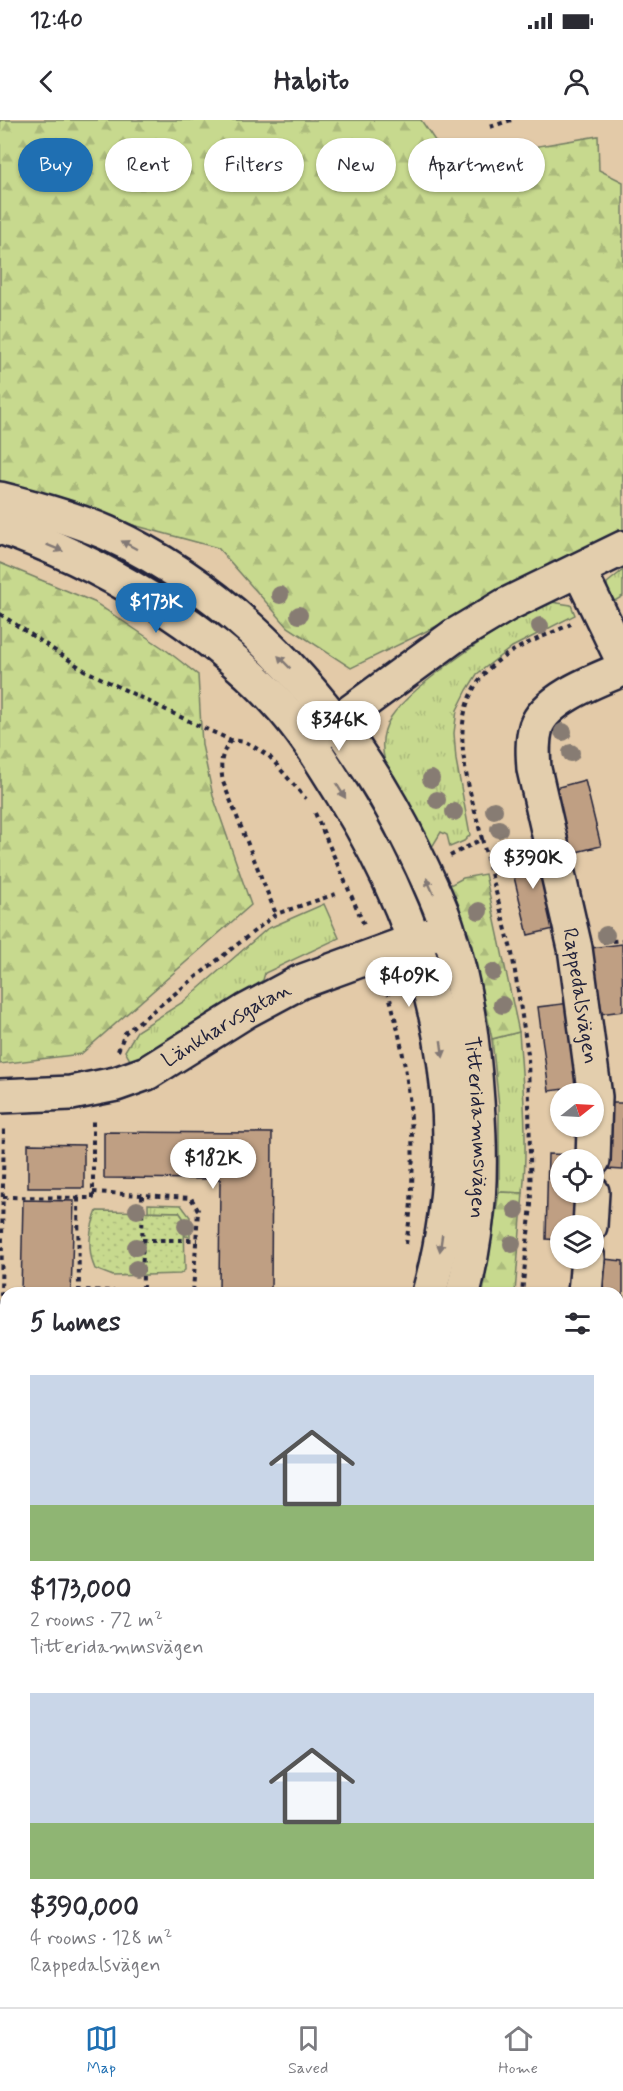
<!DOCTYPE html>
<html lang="en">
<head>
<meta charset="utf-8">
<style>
	body { margin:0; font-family:Mynerve,sans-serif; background:#f7f7f7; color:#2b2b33; height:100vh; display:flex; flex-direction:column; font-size:22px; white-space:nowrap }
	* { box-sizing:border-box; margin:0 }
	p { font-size:20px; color:#7c7c81 }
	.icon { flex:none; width:33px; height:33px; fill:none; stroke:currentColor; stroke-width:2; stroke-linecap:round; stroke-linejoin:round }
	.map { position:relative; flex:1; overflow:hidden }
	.details { position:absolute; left:0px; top:1167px; width:624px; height:720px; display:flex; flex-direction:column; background:#fff; border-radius:18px 18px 0 0; box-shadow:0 2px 4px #0004 }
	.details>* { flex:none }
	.hud { position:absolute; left:18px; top:18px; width:588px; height:54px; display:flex; gap:12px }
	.needle { width:39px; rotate:72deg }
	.tools { position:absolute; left:550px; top:963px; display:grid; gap:12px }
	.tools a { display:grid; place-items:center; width:54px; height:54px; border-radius:50%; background:#fff; box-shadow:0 2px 4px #0004; font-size:30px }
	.price { position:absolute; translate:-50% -51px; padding:0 14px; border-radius:21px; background:#fff; color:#222; font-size:20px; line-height:39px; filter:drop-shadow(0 2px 3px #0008) }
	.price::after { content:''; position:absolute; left:50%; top:36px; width:18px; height:14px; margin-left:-9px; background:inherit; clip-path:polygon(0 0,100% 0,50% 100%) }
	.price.current { background:#1f6fb2; color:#fff }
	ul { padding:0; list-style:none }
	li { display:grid; align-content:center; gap:12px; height:318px; padding:0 30px }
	li span { display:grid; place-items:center; height:186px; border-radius:0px; color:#555 }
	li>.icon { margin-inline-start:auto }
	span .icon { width:108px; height:108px; fill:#fffc; stroke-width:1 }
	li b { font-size:26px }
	h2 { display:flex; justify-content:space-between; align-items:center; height:72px; padding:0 30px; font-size:26px }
	.chip { padding:0 21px; border-radius:27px; background:#fff; box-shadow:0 2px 4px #0004; font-size:21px; line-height:54px }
	.chip.current { background:#1f6fb2; color:#fff }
	.status { display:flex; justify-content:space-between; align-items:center; height:42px; padding:0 30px; background:#fff; direction:ltr }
	.status svg { height:16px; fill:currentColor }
	header { display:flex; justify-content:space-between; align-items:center; height:78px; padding:0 30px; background:#fff; font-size:27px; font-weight:700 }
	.dock { display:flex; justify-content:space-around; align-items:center; height:84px; border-top:2px solid #e1e1e2; background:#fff; font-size:16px; color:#7c7c81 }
	.dock a { display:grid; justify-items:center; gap:3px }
	.dock .current { color:#1f6fb2 }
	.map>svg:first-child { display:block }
	.built { fill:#d4ba9b }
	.grass { fill:url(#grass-tufts); stroke:#747e64; stroke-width:1.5 }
	.forest { fill:url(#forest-firs); stroke:#747e64; stroke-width:1.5 }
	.park { fill:url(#park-dots); stroke:#747e64; stroke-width:1.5 }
	.building { fill:#bf9f83; stroke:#22223b; stroke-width:1.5 }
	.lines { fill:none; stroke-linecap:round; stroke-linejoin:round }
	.minor-casing { stroke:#22223b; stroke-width:38 }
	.path { stroke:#22223b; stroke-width:4; stroke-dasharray:4.5 4.5; stroke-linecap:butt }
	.minor { stroke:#e3cead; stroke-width:33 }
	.tree { fill:#877c73 }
	.oneway { fill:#827874 }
	.labels { text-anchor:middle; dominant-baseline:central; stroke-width:5; stroke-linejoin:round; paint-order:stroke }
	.street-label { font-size:21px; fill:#22223b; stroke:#e3cead }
</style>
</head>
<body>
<div class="status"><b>12:40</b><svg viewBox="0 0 49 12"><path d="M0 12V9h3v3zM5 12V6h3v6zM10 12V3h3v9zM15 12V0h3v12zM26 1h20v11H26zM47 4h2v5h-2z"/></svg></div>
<header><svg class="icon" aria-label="back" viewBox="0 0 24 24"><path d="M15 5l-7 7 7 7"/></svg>Habito<svg class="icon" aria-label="person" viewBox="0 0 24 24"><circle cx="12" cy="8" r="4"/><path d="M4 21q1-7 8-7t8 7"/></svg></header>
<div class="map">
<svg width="623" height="1887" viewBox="0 0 623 1887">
	<defs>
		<pattern id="grass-tufts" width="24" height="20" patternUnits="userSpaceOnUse" patternTransform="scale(1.5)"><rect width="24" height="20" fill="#c7d98e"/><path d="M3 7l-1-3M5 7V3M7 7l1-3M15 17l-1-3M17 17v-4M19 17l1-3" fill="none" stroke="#abba7b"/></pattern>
		<pattern id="forest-firs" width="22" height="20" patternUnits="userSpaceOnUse" patternTransform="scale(1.5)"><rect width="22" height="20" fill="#c7d98e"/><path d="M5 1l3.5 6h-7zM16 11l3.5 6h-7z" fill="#abba7b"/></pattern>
		<pattern id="park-dots" width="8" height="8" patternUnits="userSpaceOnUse" patternTransform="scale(1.5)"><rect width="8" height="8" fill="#c7d98e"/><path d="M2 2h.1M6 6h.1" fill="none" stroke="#abba7b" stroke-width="1.8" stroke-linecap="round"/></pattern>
	</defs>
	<rect width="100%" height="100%" fill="#e3caa8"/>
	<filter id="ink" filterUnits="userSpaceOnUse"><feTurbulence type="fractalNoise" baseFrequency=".0167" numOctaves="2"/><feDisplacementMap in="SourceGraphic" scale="12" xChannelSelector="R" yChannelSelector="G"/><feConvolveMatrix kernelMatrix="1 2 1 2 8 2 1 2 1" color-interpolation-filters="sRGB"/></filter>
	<g filter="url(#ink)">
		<path class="built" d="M618,1716L623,1721V1887H337L335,1881H618Z"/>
		<g class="grass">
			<path d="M623,450V476L613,482L608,472L607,463Z"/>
			<path d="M551,482L571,485L575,495L512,527L477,554L467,570L457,590L454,613L456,640L470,715L464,721L450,727L447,715L441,712L429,732L385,642C381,627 382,611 391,597C413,564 512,497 551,482Z"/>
			<path d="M324,784L339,818L265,853L263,860C235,879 160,936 130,940L125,931L137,911L183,882L267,809Z"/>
			<path d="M519,912C523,966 528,1019 523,1073L499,1072V986L492,919Z"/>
			<path d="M148,1084L181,1085L190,1097V1117L185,1116L184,1099L179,1092L148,1091Z"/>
		</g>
		<g class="forest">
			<path d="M0,0H421L446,37L521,29L598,16L599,50L623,62V415L351,548L288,507L218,428L0,369Z"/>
			<path d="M0,443L94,482L166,530L198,555L202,625L213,676L251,785L81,934L0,944Z"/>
			<path d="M485,754L519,912L492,919L480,862L448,766L463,758Z"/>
			<path d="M499,1072L523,1073L515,1173H483Z"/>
		</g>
		<path class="park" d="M97,1091L179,1092L184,1099L185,1150L180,1154L113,1156L95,1149C87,1131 89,1109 97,1091Z"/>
		<g class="building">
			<path d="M585,660L601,726L572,733L555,668Z"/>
			<path d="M538,725L558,808L528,815L508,732Z"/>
			<path d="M622,824L623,891L600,894L591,828Z"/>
			<path d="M570,883L580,967L549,971L538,887Z"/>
			<path d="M609,983H623V1050L607,1049Z"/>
			<path d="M104,1012L272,1013L271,1173H219L220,1059L104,1058Z"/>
			<path d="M28,1024L84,1025V1068H28Z"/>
			<path d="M548,1034L578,1035V1040H561V1072H578L577,1106H561V1120L546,1119Z"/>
			<path d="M23,1080L74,1081L71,1173H21Z"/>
			<path d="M604,1139L623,1141V1207H618V1173H601Z"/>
			<path d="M618,1743L623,1748V1770L618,1775Z"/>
		</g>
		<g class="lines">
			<defs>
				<g id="minor">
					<path id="s1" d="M0,379C36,388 73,398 107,413C243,475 350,598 414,730C426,756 440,783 448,810C466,866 473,922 477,981C482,1050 480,1105 463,1173"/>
					<path d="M0,407C99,441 205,504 277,582C304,611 323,643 344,677C438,828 478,998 429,1173"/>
					<path d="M579,450L623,541"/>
					<path d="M319,615L454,516L506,485L623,428"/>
					<path id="s2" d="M0,976L71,973L116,964L147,953L246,891L300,862L435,813"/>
					<path d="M593,1040L595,977L575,828L534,649C533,635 532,621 536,607C546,578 597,560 623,549"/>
					<path d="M590,1106L592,1072"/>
					<path d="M585,1173L588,1138"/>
					<path d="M0,1555L6,1556"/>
					<path d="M31,1881L33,1887"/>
					<path d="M223,1881L224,1887"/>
					<path d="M260,1881L261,1887"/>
				</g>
			</defs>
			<use href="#minor" class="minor-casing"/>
			<g class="path">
				<path d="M490,7L511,0"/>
				<path d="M0,494L84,550L197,605L231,620L246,622L269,636L306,679"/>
				<path d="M231,620C220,635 220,644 223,662L276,794"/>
				<path d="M315,693L365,807"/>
				<path d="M482,719L512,833L528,934L531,1085L522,1173"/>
				<path d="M450,736L482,719C466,654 437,578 508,534C527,522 550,514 571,504"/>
				<path d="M603,822L623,820"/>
				<path d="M385,862C411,945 420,1038 406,1124"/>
				<path d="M118,931L125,913L276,794L339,773"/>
				<path d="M93,1072L191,1078L198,1090L193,1173"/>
				<path d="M142,1075L143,1172"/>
				<path d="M3,1077L93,1078V999"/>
				<path d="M78,1078L79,1170L193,1173"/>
				<path d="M142,1120H197"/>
				<path d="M0,1230L4,1006"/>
				<path d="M0,1262H6"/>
				<path d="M618,1344L623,1345"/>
				<path d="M0,1353V1512"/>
				<path d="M618,1695L623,1700"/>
				<path d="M0,1839L6,1863"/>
				<path d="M182,1881V1887"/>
				<path d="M309,1881L310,1887"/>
			</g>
			<use href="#minor" class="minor"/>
		</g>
		<g class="tree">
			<circle cx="280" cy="475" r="9"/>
			<circle cx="299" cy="495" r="9"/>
			<circle cx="540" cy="506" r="9"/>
			<circle cx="563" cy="612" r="9"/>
			<circle cx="571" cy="633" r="9"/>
			<circle cx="431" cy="659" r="9"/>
			<circle cx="437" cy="680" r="9"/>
			<circle cx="494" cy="690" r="9"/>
			<circle cx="454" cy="692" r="9"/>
			<circle cx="499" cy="709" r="9"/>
			<circle cx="479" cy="791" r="9"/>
			<circle cx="606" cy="815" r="9"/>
			<circle cx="493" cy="852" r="9"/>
			<circle cx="502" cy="885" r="9"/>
			<circle cx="137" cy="1090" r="9"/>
			<circle cx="516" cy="1090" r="9"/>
			<circle cx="186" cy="1106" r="9"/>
			<circle cx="512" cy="1124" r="9"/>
			<circle cx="136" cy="1127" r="9"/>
			<circle cx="136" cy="1149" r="9"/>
		</g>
		<defs><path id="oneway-solid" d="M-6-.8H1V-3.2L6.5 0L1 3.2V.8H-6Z" transform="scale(1.5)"/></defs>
		<g class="oneway">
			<use href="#oneway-solid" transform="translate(129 425) rotate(-152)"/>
			<use href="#oneway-solid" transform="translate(55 428) rotate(22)"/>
			<use href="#oneway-solid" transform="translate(284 542) rotate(-135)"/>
			<use href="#oneway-solid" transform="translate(341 671) rotate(58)"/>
			<use href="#oneway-solid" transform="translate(430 766) rotate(-114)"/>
			<use href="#oneway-solid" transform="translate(442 929) rotate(82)"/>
			<use href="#oneway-solid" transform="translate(441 1123) rotate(98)"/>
		</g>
	</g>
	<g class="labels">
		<g class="street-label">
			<text transform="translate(580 876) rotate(81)">Rappedalsvägen</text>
			<text stroke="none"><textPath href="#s2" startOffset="243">Länkharvsgatan</textPath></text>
			<text stroke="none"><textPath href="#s1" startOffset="850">Titteridammsvägen</textPath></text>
		</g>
	</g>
</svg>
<div class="tools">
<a><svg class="needle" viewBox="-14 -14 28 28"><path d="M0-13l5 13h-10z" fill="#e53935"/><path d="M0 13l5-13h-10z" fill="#7c7c81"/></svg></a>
<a><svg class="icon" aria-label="locate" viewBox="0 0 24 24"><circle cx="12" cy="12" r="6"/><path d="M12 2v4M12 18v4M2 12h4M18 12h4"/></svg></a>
<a><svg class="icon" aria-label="layers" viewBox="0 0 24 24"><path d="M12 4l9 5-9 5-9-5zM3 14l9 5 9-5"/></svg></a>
</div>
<b class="price current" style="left:156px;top:514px">$173K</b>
<b class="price" style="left:339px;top:632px">$346K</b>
<b class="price" style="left:533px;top:770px">$390K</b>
<b class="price" style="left:409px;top:888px">$409K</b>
<b class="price" style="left:213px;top:1070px">$182K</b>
<div class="hud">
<a class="chip current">Buy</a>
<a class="chip">Rent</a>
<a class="chip">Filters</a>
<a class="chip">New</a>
<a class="chip">Apartment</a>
</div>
<section class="details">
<h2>5 homes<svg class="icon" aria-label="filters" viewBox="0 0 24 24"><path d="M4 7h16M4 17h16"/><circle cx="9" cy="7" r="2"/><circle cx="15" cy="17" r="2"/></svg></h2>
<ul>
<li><span style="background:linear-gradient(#c9d6e8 70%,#8fb573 0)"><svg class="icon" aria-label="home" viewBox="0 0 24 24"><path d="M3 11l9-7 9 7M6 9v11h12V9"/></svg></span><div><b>$173,000</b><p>2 rooms · 72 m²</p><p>Titteridammsvägen</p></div></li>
<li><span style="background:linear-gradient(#c9d6e8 70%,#8fb573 0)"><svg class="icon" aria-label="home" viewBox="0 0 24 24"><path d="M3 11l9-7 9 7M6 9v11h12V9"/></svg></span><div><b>$390,000</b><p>4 rooms · 128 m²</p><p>Rappedalsvägen</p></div></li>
</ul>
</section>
</div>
<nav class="dock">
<a class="current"><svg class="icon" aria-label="map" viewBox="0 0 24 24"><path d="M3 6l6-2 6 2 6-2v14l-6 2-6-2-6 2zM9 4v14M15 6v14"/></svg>Map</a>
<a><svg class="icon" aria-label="saved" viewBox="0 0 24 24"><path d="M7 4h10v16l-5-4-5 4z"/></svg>Saved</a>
<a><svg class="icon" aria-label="home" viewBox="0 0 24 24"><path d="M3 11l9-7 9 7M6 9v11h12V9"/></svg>Home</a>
</nav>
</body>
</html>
